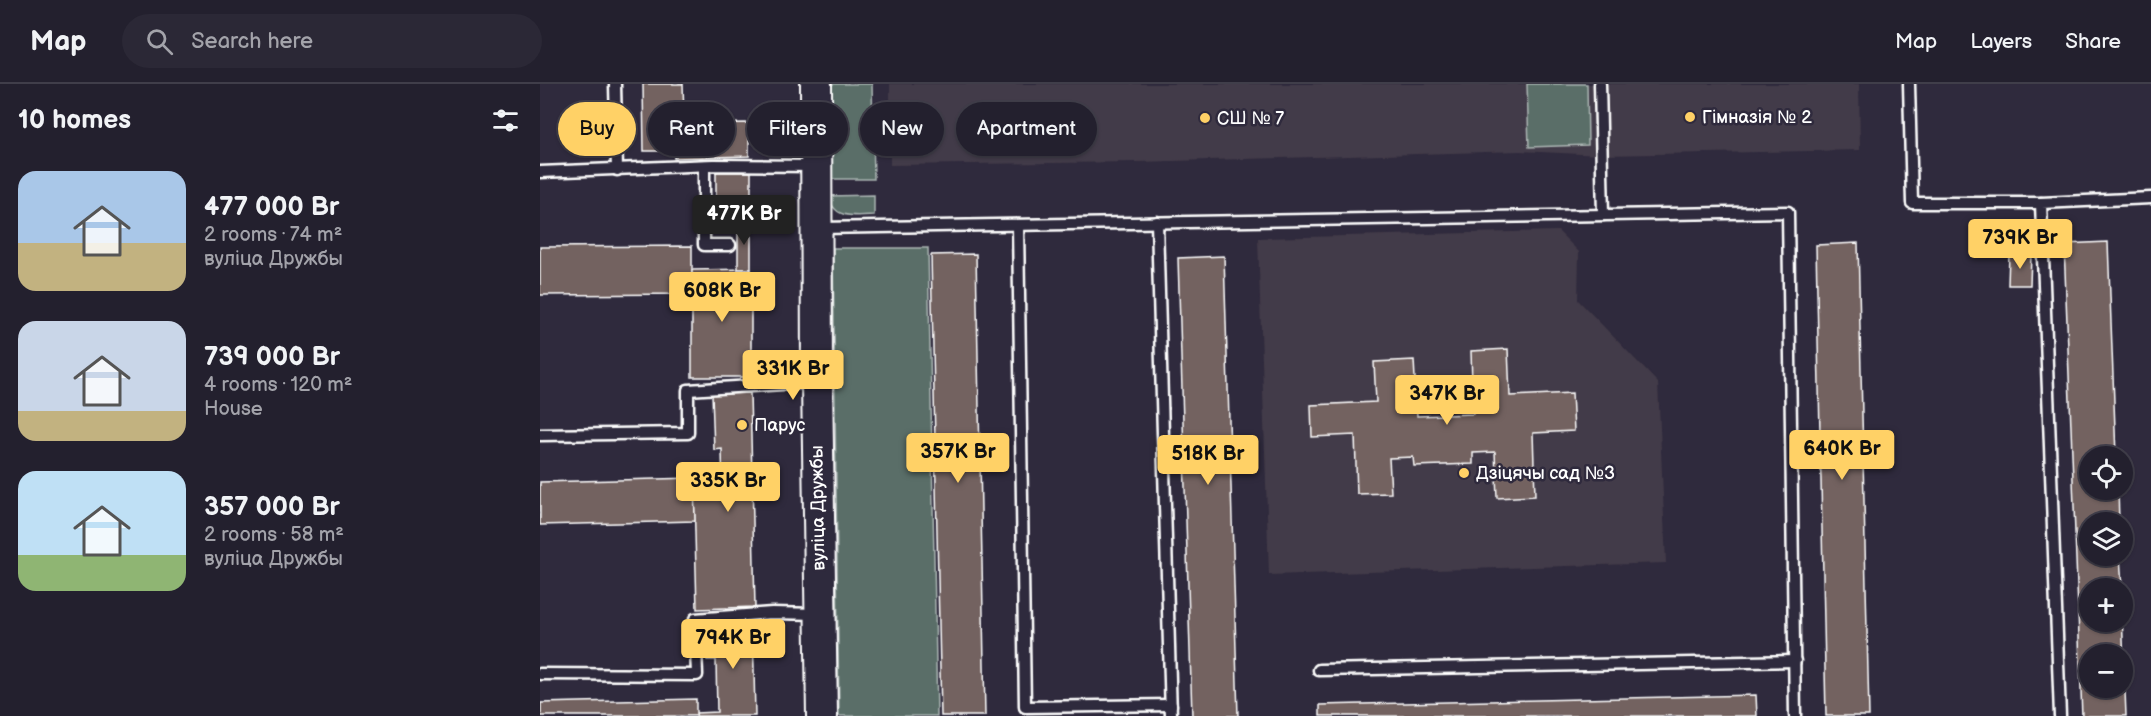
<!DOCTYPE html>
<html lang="en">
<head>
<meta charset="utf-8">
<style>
	body { margin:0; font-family:"Balsamiq Sans",sans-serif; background:#2b2836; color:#f1f3f6; height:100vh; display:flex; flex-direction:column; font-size:22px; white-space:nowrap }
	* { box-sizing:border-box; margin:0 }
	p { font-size:20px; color:#a3a3aa }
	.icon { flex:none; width:33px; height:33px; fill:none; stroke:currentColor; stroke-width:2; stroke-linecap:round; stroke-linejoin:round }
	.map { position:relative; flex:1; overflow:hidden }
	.side { display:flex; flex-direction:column; background:#23202e; width:540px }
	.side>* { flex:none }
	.top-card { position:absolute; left:18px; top:18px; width:570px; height:54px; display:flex; gap:12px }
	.tools { position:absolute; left:1539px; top:362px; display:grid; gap:12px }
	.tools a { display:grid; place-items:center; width:54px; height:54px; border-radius:50%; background:#23202e; box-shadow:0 2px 4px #0004,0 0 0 2px #403e4a; font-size:30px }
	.price { position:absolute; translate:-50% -51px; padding:0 14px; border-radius:6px; background:#ffd166; color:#111; font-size:20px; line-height:39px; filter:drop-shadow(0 2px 3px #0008) }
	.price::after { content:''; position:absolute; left:50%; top:36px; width:18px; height:14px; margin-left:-9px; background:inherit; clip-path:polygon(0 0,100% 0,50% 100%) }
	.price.current { background:#222; color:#fff }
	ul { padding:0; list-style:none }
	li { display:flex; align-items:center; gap:18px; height:150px; padding:0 18px }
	li span { display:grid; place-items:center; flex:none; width:168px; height:120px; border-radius:18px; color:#555 }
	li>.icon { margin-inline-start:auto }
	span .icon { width:72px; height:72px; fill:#fffc; stroke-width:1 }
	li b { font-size:26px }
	h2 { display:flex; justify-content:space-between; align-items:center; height:72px; padding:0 18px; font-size:26px }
	.chip { padding:0 21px; border-radius:27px; background:#23202e; box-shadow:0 2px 4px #0004,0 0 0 2px #403e4a; font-size:21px; line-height:54px }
	.chip.current { background:#ffd166; color:#111 }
	header { display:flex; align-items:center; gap:36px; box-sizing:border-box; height:84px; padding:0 30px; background:#23202e; border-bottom:2px solid #403e4a }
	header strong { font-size:28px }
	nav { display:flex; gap:33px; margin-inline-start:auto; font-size:21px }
	.search { width:420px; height:54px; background:#2b2836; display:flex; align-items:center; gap:15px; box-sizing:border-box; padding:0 21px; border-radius:33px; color:#a3a3aa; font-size:22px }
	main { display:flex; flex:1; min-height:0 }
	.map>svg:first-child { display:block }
	.built { fill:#433b48 }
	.green { fill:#5a6e68; stroke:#acb6b4; stroke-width:1.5 }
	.building { fill:#736260; stroke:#fff; stroke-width:1.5; fill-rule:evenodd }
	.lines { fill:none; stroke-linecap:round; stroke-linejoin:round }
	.lane-casing { stroke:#fff; stroke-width:15 }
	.secondary-casing { stroke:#fff; stroke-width:34 }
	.lane { stroke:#2f2a3d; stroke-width:10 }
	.secondary { stroke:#2f2a3d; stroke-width:30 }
	.poi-dot { fill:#ffd166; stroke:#2f2a3d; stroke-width:2 }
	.labels { text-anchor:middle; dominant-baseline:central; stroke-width:5; stroke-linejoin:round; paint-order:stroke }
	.poi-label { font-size:18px; fill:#fff; stroke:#2f2a3d; text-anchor:start }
	.street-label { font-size:18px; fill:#fff; stroke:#2f2a3d }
</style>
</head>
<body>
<header>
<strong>Map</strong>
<div class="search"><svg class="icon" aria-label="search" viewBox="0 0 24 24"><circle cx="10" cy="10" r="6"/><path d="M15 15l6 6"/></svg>Search here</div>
<nav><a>Map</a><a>Layers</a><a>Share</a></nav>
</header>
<main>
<section class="side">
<h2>10 homes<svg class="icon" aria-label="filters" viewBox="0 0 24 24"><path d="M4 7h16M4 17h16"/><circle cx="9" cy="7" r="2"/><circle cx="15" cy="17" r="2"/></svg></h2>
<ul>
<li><span style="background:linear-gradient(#a9c7e8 60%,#c2b280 0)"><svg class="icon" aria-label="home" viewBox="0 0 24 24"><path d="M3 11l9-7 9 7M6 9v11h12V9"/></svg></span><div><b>477 000 Br</b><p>2 rooms · 74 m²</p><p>вуліца Дружбы</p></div></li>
<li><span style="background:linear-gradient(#c9d6e8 75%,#c2b280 0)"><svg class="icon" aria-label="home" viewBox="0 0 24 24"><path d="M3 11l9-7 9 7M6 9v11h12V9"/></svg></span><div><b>739 000 Br</b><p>4 rooms · 120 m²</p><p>House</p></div></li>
<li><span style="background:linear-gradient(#bfe0f5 70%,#8fb573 0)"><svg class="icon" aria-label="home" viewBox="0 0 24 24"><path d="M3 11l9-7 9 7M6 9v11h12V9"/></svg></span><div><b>357 000 Br</b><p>2 rooms · 58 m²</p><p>вуліца Дружбы</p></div></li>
</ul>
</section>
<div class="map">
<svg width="1611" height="632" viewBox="0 0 1611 632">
	<rect width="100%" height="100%" fill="#2f2a3d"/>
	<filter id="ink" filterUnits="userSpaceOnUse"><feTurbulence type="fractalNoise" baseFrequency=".0167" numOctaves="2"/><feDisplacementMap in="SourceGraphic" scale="12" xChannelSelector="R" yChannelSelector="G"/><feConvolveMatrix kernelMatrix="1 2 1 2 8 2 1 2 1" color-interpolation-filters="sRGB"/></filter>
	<g filter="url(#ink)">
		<g class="built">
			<path d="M350,0H1319L1320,66L1062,71L980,67L597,78L350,81Z"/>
			<path d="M1018,147L1039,168L1038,216L1118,299L1126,479L729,491L718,154Z"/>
		</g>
		<g class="green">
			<path d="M289,0H332L334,95H290Z"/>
			<path d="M987,0H1047L1048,61L989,63Z"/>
			<path d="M334,111V131C316,132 292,136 290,112Z"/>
			<path d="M293,164H388L397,632H299Z"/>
		</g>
		<g class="building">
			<path d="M103,0H143L145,67H104Z"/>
			<path d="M209,39V72L134,74V67H145L144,40Z"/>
			<rect x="176" y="88" width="35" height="51"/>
			<rect x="198" y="139" width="13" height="46"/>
			<path d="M1568,158L1576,372H1550V405H1578L1579,438H1550V471H1580L1582,504H1550V537H1582V530L1586,632H1542L1524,160ZM1550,570H1582V603H1550Z"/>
			<path d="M1318,159L1329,632H1286L1276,161Z"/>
			<path d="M152,162V210L0,211V163Z"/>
			<path d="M436,170L445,632H401L391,171Z"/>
			<path d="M1469,170H1491L1490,201H1468Z"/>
			<path d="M684,172L698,632H652L638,174Z"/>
			<path d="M211,185V293H152V186Z"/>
			<path d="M968,265L970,312L1032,309L1034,347L993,349L995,412L957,414L955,368L933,369V380L874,382L873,373L849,374L851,409L817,410L815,351L772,353L771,321L836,318L834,278L874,276L877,332L933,330L931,267Z"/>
			<path d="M210,309L215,523L157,525L154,410L183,409L182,365L174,366L172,310Z"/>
			<path d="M154,394L155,437L0,441V398Z"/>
			<path d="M213,540L215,632H156V629L177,628L176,576H167V555H176V541Z"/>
			<path d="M1216,611L1217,632H780V621Z"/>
			<path d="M156,615V632H1V619Z"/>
		</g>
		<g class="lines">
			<defs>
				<g id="lane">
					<path d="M75,0L77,86"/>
					<path d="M1060,0L1063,131"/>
					<path d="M1369,0L1372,119H1501"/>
					<path d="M164,82V161H190"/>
					<path d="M0,88L173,81L276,82"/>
					<path d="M617,138L631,632"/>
					<path d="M478,141L485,623L631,621"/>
					<path d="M280,144L1248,128L1255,632"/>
					<path d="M0,351L148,349V306L277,298"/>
					<path d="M779,586L1255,577"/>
					<path d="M0,590L157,591L155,535L232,529L279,530"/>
					<path d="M1520,632L1501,119L1611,114"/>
				</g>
				<path id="secondary" d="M276,0L277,298L282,632"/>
			</defs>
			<use href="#lane" class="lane-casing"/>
			<use href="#secondary" class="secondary-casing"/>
			<use href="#lane" class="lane"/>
			<use href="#secondary" class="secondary"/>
		</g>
	</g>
	<g class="poi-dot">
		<circle cx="1150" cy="33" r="6"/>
		<circle cx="665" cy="34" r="6"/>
		<circle cx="202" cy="341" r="6"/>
		<circle cx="924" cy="389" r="6"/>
	</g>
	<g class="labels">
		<g class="poi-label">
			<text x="1162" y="33">Гімназія № 2</text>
			<text x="677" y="34">СШ № 7</text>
			<text x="214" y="341">Парус</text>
			<text x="936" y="389">Дзіцячы сад №3</text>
		</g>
		<g class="street-label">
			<text transform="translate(278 424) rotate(-91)">вуліца Дружбы</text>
		</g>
	</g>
</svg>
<div class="tools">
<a><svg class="icon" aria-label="locate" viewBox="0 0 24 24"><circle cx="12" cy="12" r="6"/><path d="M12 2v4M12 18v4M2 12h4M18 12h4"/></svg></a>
<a><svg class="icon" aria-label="layers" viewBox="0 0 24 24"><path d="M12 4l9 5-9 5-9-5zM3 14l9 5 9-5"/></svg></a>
<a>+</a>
<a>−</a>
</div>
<b class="price current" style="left:204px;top:162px">477K Br</b>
<b class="price" style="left:1480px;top:186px">739K Br</b>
<b class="price" style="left:182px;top:239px">608K Br</b>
<b class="price" style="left:253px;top:317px">331K Br</b>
<b class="price" style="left:907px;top:342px">347K Br</b>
<b class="price" style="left:1302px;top:397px">640K Br</b>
<b class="price" style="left:418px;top:400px">357K Br</b>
<b class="price" style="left:668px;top:402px">518K Br</b>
<b class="price" style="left:188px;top:429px">335K Br</b>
<b class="price" style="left:193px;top:586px">794K Br</b>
<div class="top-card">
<a class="chip current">Buy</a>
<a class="chip">Rent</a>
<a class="chip">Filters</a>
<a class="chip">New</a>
<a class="chip">Apartment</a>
</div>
</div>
</main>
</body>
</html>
